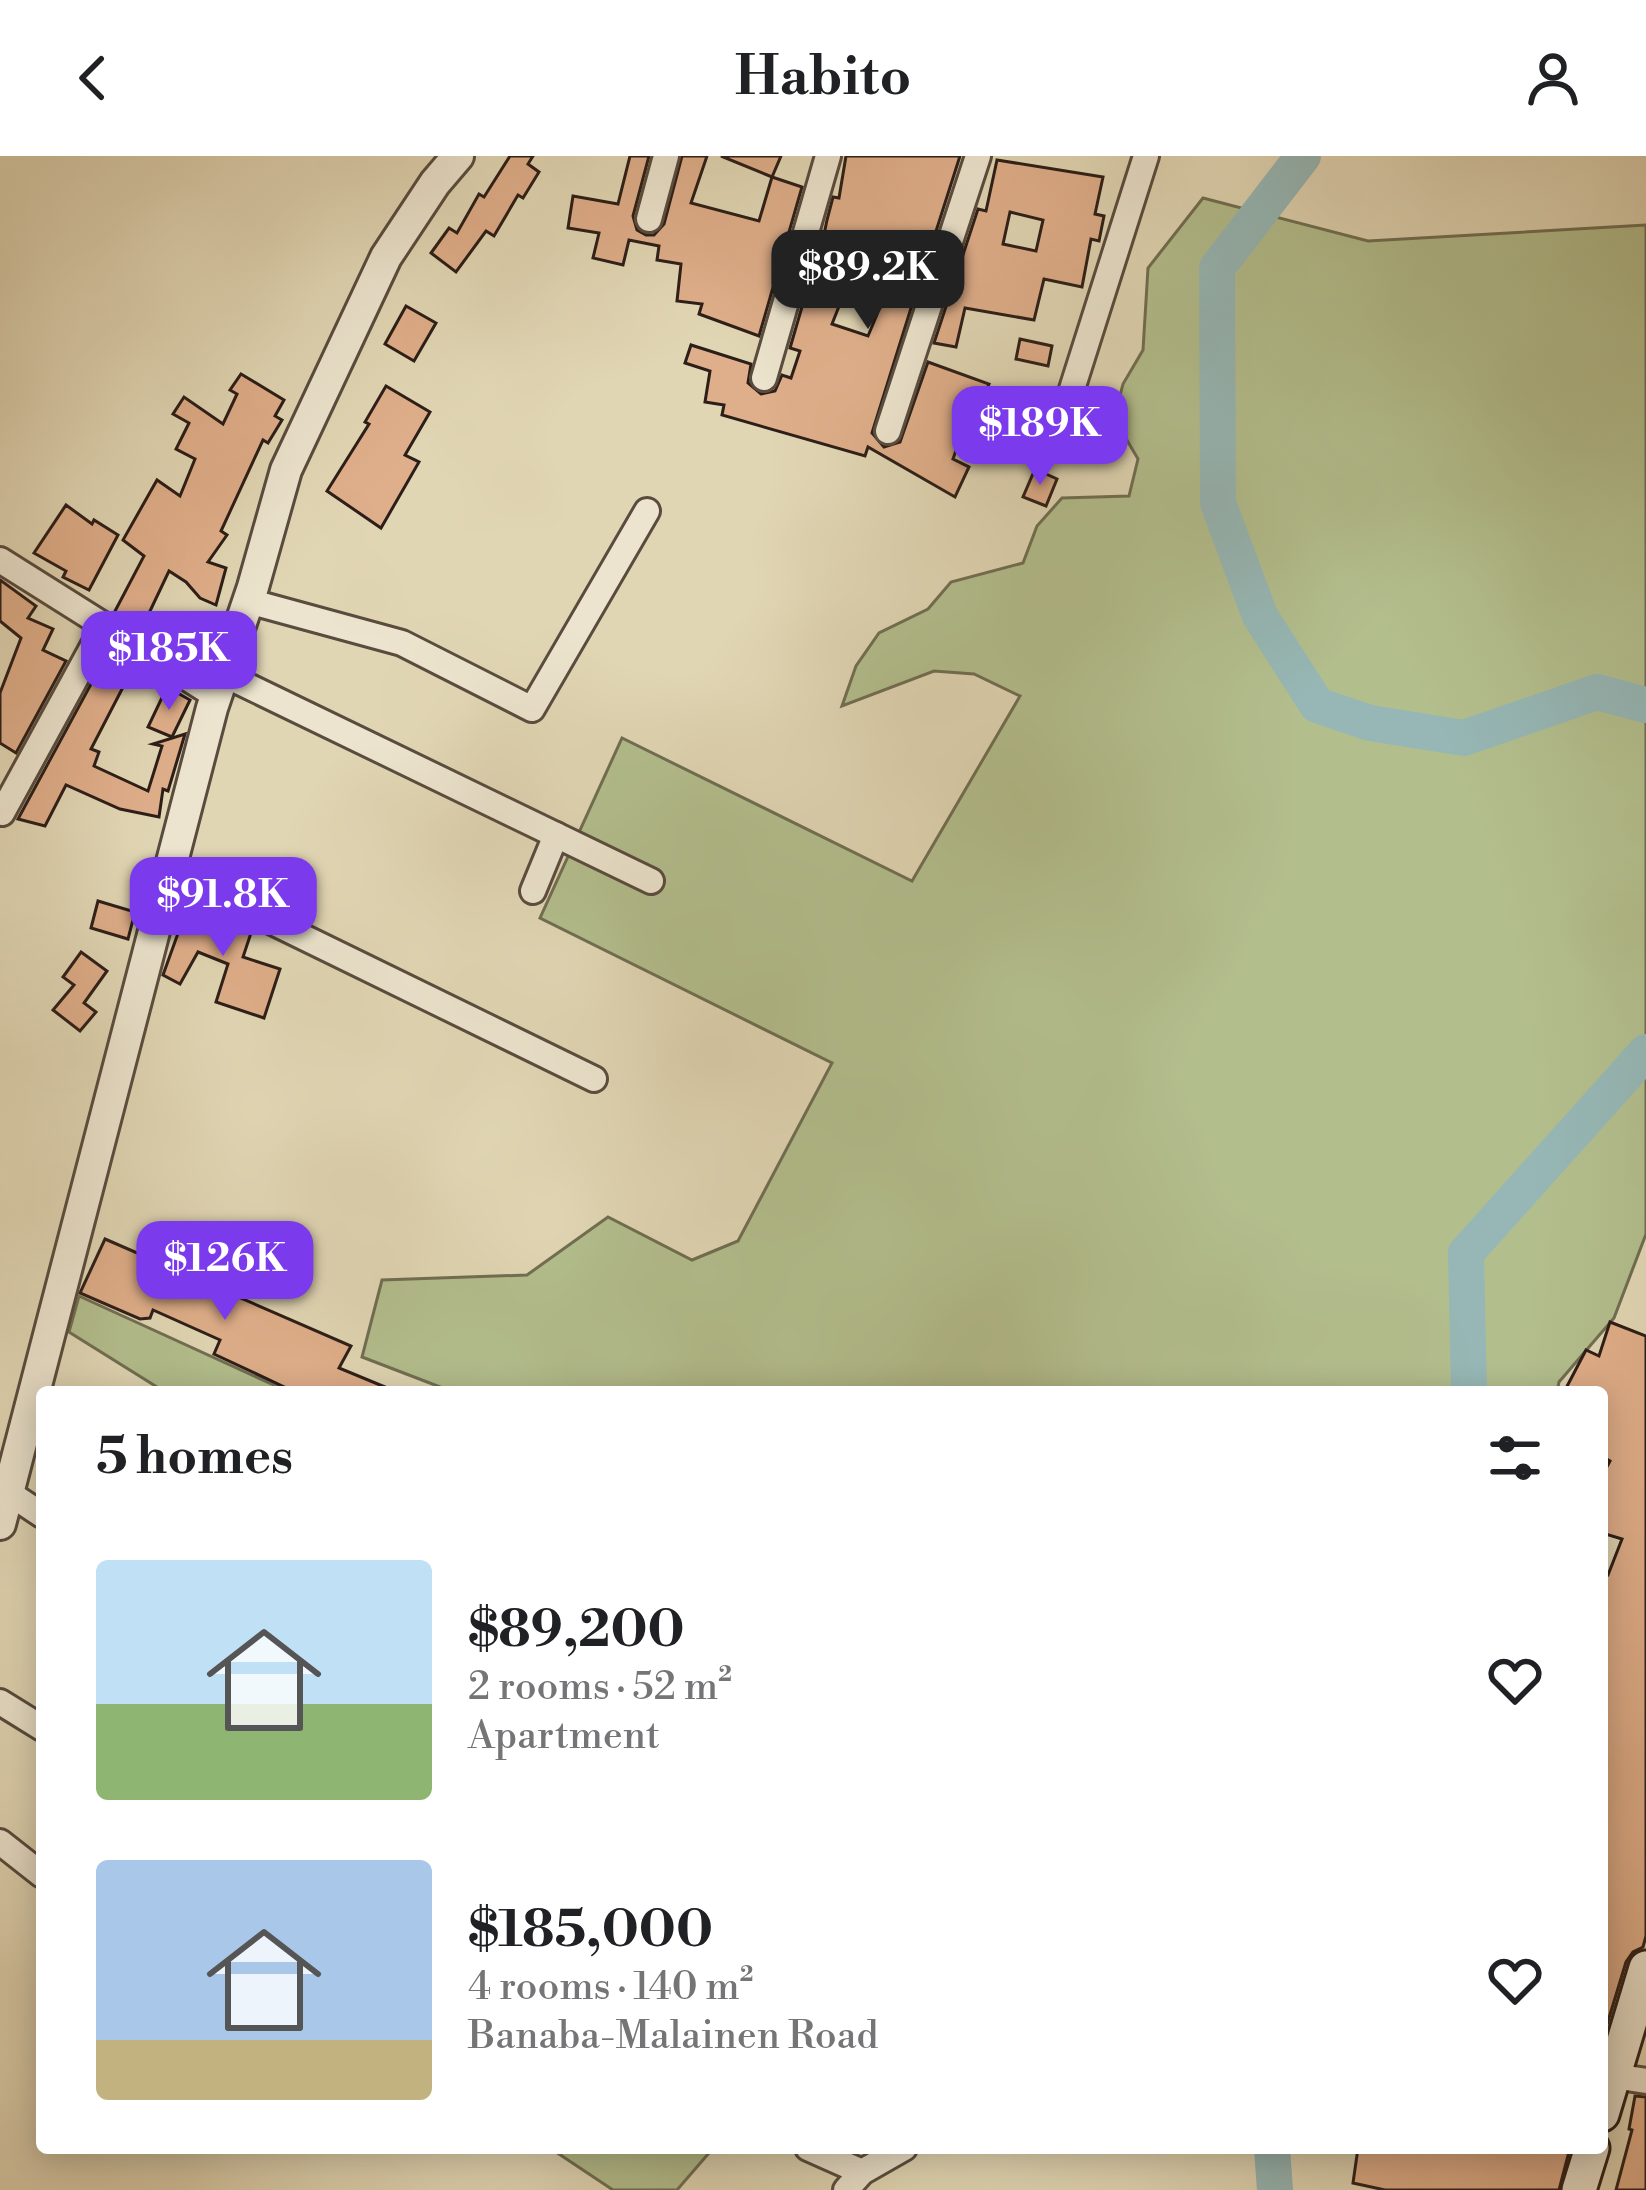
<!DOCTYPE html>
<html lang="en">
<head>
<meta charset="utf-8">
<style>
	body { margin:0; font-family:"Libre Bodoni",serif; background:#f2f2f2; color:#202124; height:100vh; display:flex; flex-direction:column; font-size:45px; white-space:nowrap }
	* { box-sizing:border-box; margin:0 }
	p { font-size:39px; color:#757577 }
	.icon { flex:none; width:66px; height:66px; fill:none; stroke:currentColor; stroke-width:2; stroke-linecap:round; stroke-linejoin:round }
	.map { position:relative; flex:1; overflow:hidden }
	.side { position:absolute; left:36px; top:1230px; width:1572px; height:768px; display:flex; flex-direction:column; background:#fff; border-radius:12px; box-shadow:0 6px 30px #0003 }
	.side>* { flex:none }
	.price { position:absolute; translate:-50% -102px; padding:0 27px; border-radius:24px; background:#7c3aed; color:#fff; font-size:39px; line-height:78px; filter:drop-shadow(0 3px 6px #0008) }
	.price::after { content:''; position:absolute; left:50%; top:72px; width:36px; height:27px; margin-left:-18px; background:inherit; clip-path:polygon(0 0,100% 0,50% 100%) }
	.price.selected { background:#222; color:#fff }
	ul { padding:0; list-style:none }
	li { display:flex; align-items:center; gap:36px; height:300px; padding:0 60px }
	li span { display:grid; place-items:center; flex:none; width:336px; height:240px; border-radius:12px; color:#555 }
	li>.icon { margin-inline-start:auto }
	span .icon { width:144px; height:144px; fill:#fffc; stroke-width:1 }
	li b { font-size:51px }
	h2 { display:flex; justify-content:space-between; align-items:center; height:144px; padding:0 60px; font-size:51px }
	header { display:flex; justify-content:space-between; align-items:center; height:156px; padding:0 60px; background:#fff; font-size:54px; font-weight:700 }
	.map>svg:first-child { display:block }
	.green { fill:#b3be8d; stroke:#706e52; stroke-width:3 }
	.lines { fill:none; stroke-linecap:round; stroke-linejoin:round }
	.river { stroke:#96b7b5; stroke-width:36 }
	.building { fill:#dfae8a; stroke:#2c1e18; stroke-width:3; fill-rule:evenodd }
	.minor-casing { stroke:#594c3f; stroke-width:30 }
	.tertiary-casing { stroke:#594c3f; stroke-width:36 }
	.secondary-casing { stroke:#2c1e18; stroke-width:39 }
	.minor { stroke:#ece4ce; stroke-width:24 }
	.tertiary { stroke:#ece4ce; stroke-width:30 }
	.secondary { stroke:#ece4ce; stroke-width:33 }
</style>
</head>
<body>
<header><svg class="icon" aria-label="back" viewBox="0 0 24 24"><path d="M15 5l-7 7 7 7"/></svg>Habito<svg class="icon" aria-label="person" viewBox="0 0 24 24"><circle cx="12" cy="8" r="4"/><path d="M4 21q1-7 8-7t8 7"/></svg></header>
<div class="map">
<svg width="1646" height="2034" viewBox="0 0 1646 2034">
	<rect width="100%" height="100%" fill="#e1d6b4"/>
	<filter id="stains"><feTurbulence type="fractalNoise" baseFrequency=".00167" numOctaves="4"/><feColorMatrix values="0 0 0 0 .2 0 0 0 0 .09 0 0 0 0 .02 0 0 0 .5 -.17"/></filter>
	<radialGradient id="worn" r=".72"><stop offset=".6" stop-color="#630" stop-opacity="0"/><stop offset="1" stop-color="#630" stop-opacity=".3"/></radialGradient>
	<g class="green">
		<path d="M1203,42L1368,85L1646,69V1078L1614,1162L1559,1226L1557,1236H453L362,1201L382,1124L527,1119L608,1061L692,1104L738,1085L832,907L540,762L622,582L912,725L1020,540L974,518L934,515L842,550L856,510L879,477L928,453L951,426L1023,407L1037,370L1062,342L1129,340L1138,303L1114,262L1123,228L1143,194L1148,112Z"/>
		<path d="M79,1140L289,1236H165L69,1176Z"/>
		<path d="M550,1992H707L709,1997L677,2034H613Z"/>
	</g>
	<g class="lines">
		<g class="river">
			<path d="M1303,0L1217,112L1218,347L1260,460L1317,549L1370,567L1464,582L1597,536L1646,549"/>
			<path d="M1469,1236L1466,1097L1646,896"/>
			<path d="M1272,1992L1275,2034"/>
		</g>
	</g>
	<g class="building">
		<path d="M510,0H533L528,8L539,16L523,42L518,39L494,80L486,75L456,116L431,97L449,72L457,77L479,38L484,41Z"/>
		<path d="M630,0H649L633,60L637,74L646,79H654L664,68L682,0H707L691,47L759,65L772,21L802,31L759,180L699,158L702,148L677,145L681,108L657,104L659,90L629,84L623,109L593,102L599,77L568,72L573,40L618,48Z"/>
		<path d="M721,0H781L772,21Z"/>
		<path d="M846,0H960L930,94L912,90L900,126L917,133L872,277L884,291L900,286L928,206L989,228L986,235L1036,245L1032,268L983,257L977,276L964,272L953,303L969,311L955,341L868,291L865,300L722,259L724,249L705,246L710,215L685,207L691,189L751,208L748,227L761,238L775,235L782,219L791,222L800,195L790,192L804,144L808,146L821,114L817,112L827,64L833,41L839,42ZM839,99L872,108L863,136L883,144L868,180L832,168L845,135L831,129Z"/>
		<path d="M997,4L1103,21L1095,58L1104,60L1099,85L1091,83L1082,131L1044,123L1034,164L965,152L956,191L934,187L978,53L986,55ZM1010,56L1043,64L1036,95L1003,88Z"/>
		<path d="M406,150L436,167L414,205L385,188Z"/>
		<path d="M1020,183L1052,190L1048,210L1016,203Z"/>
		<path d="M241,218L284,244L275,260L282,264L268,287L263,284L221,375L227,379L208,406L226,412L216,449L200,442L186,426L169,415L141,474L114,457L144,400L123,384L157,324L180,340L195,303L176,293L189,267L173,258L184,241L223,268L237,238L230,234Z"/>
		<path d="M386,230L430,256L405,299L419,306L381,372L327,335L369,268L365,266Z"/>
		<path d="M1035,313L1057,323L1046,350L1023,341Z"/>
		<path d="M66,349L92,368L94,364L118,379L89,434L63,421L66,415L34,397Z"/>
		<path d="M0,424L36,450L28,462L53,473L43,494L66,505L16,597L0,587V537L21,482L0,465Z"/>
		<path d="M110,493L135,508L91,593L99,596L94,610L148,635L162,590L153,588L185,578L168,635L163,633L159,661L120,653L66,629L45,670L18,663Z"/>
		<path d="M167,531L190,544L172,581L148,571Z"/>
		<path d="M190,744L252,774L243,801L280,813L264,862L216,846L228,808L198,796L180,828L163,819Z"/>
		<path d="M98,745L135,756L128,783L91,772Z"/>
		<path d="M81,796L107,815L84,847L96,856L80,875L53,854L74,829L63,821Z"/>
		<path d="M105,1083L351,1190L339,1212L397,1236H295L214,1198L220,1184L153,1154L150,1162L140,1163L80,1137Z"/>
		<path d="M1610,1166L1646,1180V1780L1643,1791L1633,1796L1626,1806L1602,1885V1417L1608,1419L1622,1383L1602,1377V1320L1610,1305L1602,1300V1236H1564L1586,1194L1599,1200Z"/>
		<path d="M1635,1940L1646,1941V2034H1616L1632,1974L1629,1973Z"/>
		<path d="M1358,1992H1570L1559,2034H1385L1353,2027Z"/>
	</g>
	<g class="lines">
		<defs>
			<g id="minor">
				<path d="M649,63L666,0"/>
				<path d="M764,222L828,0"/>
				<path d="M888,275L978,0"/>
				<path d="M1053,293L1146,0"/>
				<path d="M0,404L216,540"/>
				<path d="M248,445L402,487L532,553L647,355"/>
				<path d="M223,518L651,725"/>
				<path d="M2,657L103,472"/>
				<path d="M170,716L594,923"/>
				<path d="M533,735L556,679"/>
				<path d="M9,1337L42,1359"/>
				<path d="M0,1546L42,1572"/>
				<path d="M0,1686L42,1719"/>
				<path d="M1613,1920L1646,1925"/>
				<path d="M808,1992L862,2016"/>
				<path d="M846,2034L862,2016L904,1992"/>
			</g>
			<path id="tertiary" d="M0,1368L212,552L253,431L286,314L386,101L435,27L458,0"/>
			<g id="secondary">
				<path d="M1602,1958L1646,1812"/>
				<path d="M1579,2034L1592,1992"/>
			</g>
		</defs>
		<use href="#minor" class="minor-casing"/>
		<use href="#tertiary" class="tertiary-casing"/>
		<use href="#secondary" class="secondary-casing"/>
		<use href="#minor" class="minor"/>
		<use href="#tertiary" class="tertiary"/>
		<use href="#secondary" class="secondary"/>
	</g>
	<rect width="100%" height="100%" filter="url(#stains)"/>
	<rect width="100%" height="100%" fill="url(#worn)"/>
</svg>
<b class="price selected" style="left:868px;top:176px">$89.2K</b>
<b class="price" style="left:1040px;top:332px">$189K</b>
<b class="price" style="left:169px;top:557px">$185K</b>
<b class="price" style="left:223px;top:803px">$91.8K</b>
<b class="price" style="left:225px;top:1167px">$126K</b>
<section class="side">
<h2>5 homes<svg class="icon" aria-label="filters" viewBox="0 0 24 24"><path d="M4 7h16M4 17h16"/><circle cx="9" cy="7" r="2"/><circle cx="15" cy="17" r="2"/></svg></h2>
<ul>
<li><span style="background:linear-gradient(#bfe0f5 60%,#8fb573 0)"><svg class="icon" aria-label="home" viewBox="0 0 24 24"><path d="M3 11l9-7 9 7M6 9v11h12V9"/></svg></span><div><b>$89,200</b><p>2 rooms · 52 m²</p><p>Apartment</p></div><svg class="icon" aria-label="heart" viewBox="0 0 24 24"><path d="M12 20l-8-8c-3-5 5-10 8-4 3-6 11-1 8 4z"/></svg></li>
<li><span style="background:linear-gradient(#a9c7e8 75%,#c2b280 0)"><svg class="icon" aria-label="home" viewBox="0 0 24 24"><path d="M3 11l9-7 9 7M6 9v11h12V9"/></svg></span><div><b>$185,000</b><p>4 rooms · 140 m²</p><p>Banaba-Malainen Road</p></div><svg class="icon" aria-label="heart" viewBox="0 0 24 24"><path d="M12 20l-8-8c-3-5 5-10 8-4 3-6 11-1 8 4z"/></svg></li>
</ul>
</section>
</div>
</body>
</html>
